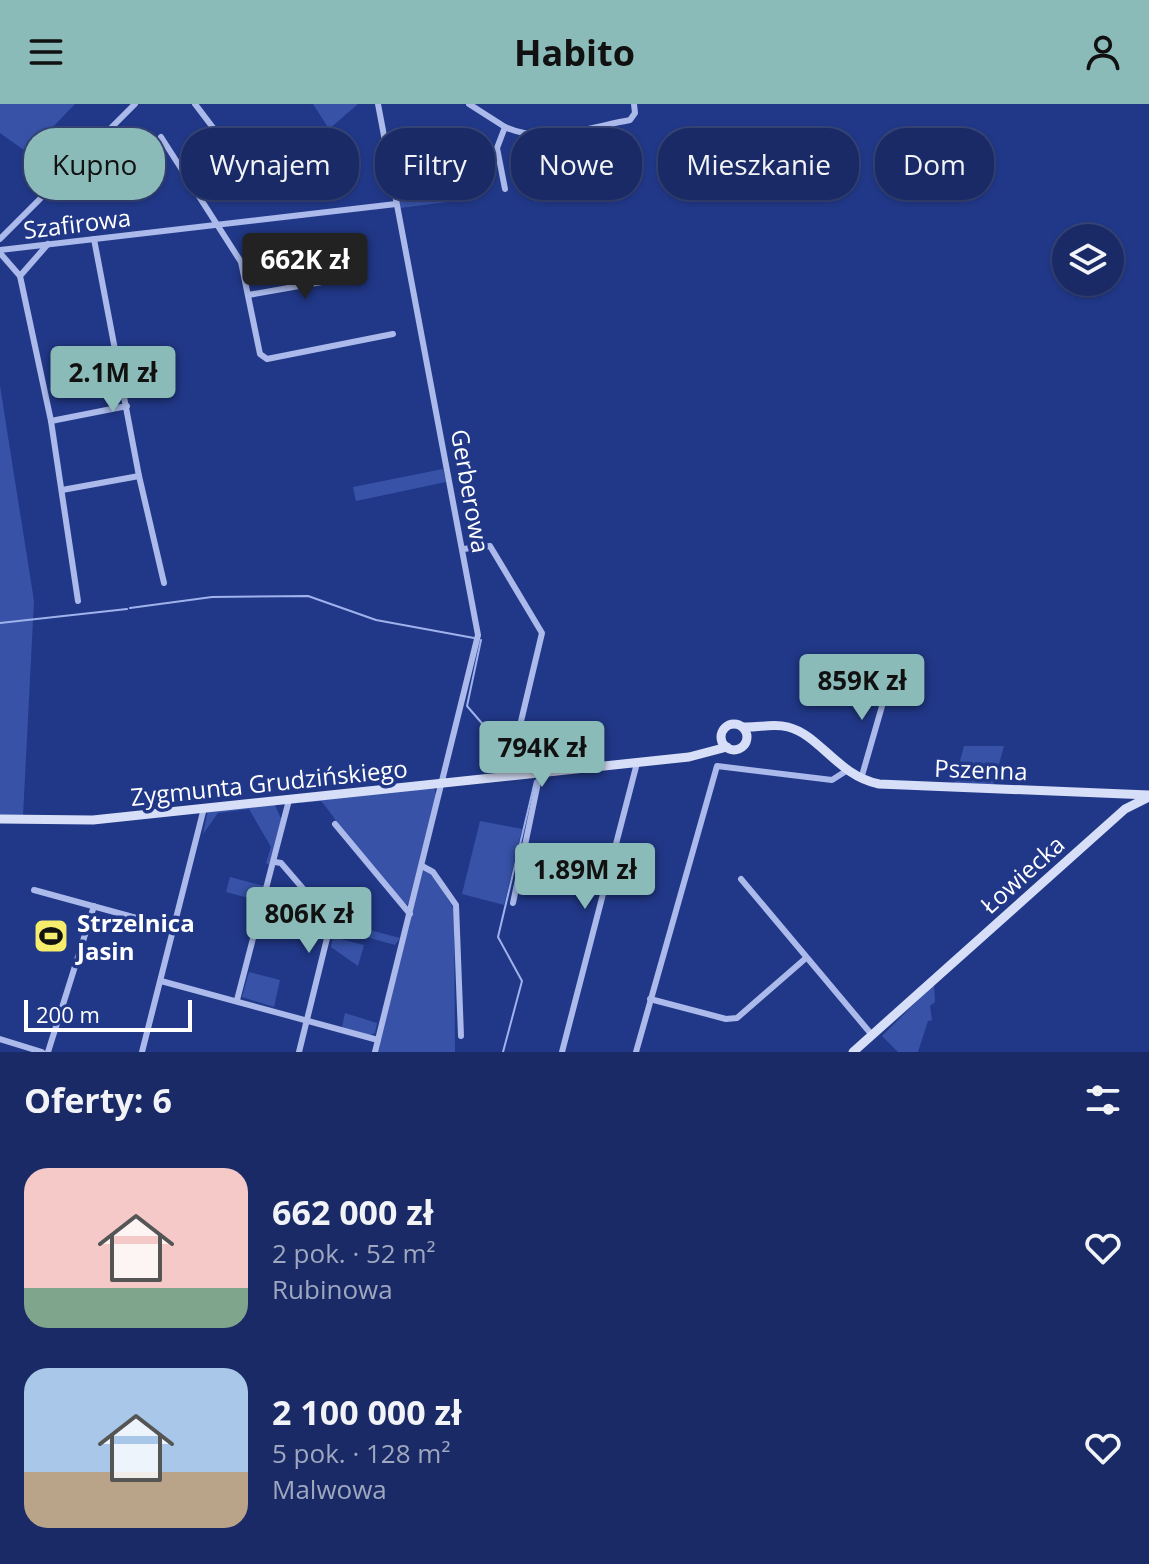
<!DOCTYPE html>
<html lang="pl">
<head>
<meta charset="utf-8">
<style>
	body { margin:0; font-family:"Open Sans",sans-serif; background:#22326c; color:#f1f3f6; height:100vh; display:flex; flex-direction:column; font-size:30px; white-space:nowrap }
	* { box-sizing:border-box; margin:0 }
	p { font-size:26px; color:#9fa7bf }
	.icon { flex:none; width:44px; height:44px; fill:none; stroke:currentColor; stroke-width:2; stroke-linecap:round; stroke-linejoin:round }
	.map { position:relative; height:948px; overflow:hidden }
	.sheet { display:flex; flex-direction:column; background:#192a66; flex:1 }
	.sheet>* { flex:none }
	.hud { position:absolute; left:24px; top:24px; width:1102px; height:72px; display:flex; gap:16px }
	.tools { position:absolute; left:1052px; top:120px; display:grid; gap:16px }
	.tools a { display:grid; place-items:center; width:72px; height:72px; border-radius:50%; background:#192a66; box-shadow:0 2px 6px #0004,0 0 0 2px #37467a; font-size:40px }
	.scale { position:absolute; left:24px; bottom:20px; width:168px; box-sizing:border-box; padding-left:8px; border:4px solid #fff; border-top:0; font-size:22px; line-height:28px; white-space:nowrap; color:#fff; -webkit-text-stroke:6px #213888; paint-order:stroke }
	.price { position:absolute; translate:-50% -68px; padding:0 18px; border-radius:8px; background:#8bbbb9; color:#111; font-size:26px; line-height:52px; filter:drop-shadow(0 2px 4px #0008) }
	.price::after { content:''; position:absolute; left:50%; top:48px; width:24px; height:18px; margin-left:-12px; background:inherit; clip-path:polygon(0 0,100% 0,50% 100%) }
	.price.on { background:#222; color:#fff }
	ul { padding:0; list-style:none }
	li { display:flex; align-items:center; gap:24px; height:200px; padding:0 24px }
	li span { display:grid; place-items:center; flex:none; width:224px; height:160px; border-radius:24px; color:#555 }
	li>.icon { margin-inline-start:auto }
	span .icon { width:96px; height:96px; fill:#fffc; stroke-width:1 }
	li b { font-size:34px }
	h2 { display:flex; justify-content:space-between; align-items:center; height:96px; padding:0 24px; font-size:34px }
	.pill { padding:0 28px; border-radius:32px; background:#192a66; box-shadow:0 2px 6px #0004,0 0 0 2px #37467a; font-size:28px; line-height:72px }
	.pill.on { background:#8bbbb9; color:#111 }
	header { display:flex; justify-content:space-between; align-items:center; height:104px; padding:0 24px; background:#8bbbb9; color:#111; font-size:36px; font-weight:700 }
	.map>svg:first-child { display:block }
	.green { fill:#3752a7 }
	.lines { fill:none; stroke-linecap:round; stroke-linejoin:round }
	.stream { stroke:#9fb2ec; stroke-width:2 }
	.street { stroke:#abbaea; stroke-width:6 }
	.secondary { stroke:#d7def8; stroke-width:9 }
	.labels { text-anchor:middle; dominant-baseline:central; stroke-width:7; stroke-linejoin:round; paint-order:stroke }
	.street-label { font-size:24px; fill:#fff; stroke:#213888 }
	.poi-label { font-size:24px; font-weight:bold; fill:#fff; stroke:#213888; text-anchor:start }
</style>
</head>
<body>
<header><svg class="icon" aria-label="menu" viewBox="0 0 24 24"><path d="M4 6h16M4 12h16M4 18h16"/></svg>Habito<svg class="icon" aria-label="person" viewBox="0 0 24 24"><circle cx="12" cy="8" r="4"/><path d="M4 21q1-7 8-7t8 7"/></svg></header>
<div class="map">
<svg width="1149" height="948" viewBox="0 0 1149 948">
	<rect width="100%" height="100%" fill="#213888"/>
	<g class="green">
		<path d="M0,0H75L28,49L0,29Z"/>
		<path d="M313,0H358L329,25Z"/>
		<path d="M451,74L455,97L400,104L395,81Z"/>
		<path d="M0,282L34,497L23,712L0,714Z"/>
		<path d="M443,365L446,378L356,397L353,383Z"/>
		<path d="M964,642H1004L993,682L954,680Z"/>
		<path d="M434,683L436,691L408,801C375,781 347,728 321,697L301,699L303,694Z"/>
		<path d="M274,699L282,717L269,761L266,759L271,743L249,705L218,709L203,730L208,706Z"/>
		<path d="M480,717L522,725L504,801L462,790Z"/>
		<path d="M423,764L431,769L454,805L455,948H378Z"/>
		<path d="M230,773L264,782L260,797L226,788Z"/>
		<path d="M302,808L324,815L327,831L295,823Z"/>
		<path d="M336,817L400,834L395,841L334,824Z"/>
		<path d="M333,833L364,841L358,862L331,843Z"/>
		<path d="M249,868L280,876L274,903L242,893Z"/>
		<path d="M934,880L935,898L930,902L932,916L928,917L918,948H898L882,932Z"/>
		<path d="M345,909L377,919L375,929L370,931L342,923Z"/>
	</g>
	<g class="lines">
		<g class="stream">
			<path d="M130,504L212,493L308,492L376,516L474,534"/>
			<path d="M0,519L127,505"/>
			<path d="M481,536L467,602L499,639H511"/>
			<path d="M519,639L538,663"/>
			<path d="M503,948L522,877L498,833L535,677"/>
		</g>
		<g class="street">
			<path d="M195,0L255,79"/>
			<path d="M469,0L505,23L497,44L505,85"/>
			<path d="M505,23C543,41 591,23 630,16L635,9L634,0"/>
			<path d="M161,33L241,158L260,250L267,255L393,230"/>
			<path d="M96,39L131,91"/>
			<path d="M0,135L135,0"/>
			<path d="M94,135L139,372L164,479"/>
			<path d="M48,140L20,172L51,317L78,497"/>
			<path d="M0,146L396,100"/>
			<path d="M0,149L20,172"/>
			<path d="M248,191L356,172"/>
			<path d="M51,317L127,302"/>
			<path d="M62,386L139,372"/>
			<path d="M463,445L490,442L542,529L508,672"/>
			<path d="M861,675L891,571"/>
			<path d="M335,720L410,810"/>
			<path d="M275,758L281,759L324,809L330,822L299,948"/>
			<path d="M422,762L433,768L456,801L461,932"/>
			<path d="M741,775L872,931"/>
			<path d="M34,786L173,824"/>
			<path d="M513,799L540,669"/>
			<path d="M161,877L378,936"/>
			<path d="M650,895L726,915L737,914L806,854"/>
			<path d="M237,896L289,696"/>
			<path d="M0,935L42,948"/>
			<path d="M48,948L94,802"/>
			<path d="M142,948L204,704"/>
			<path d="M375,948L478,531L378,0"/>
			<path d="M562,948L637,659"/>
			<path d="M636,948L717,662L832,676L846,667"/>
		</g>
		<g class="secondary">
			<circle cx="734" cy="633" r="13"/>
			<path d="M743,623C758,624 772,619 788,623C820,631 837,671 879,680L1149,691"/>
			<path d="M0,715L93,716L689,653L727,643"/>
			<path d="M853,948L1125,705L1149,693"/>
		</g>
	</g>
	<defs>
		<symbol id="stadium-square" viewBox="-11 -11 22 22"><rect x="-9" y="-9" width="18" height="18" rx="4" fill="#f7ed6c" stroke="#213888"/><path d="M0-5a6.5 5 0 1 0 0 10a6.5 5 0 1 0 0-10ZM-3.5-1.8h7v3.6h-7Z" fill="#111"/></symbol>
	</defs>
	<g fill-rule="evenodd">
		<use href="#stadium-square" x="31" y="812" width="40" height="40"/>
	</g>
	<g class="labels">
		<g class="street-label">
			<text transform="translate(77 119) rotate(-7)">Szafirowa</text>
			<text transform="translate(471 387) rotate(80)">Gerberowa</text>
			<text transform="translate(981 665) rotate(2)">Pszenna</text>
			<text transform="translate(269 678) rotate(-6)">Zygmunta Grudzińskiego</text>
			<text transform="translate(1022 770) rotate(-42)">Łowiecka</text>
		</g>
		<g class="poi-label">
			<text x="77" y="818">Strzelnica<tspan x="77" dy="28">Jasin</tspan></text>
		</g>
	</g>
</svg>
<div class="tools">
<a><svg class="icon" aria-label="layers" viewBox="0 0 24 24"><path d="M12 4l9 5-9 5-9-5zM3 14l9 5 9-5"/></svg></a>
</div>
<div class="scale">200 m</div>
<b class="price on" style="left:305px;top:197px">662K zł</b>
<b class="price" style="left:113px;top:310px">2.1M zł</b>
<b class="price" style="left:862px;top:618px">859K zł</b>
<b class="price" style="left:542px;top:685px">794K zł</b>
<b class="price" style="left:585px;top:807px">1.89M zł</b>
<b class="price" style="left:309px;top:851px">806K zł</b>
<div class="hud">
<a class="pill on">Kupno</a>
<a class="pill">Wynajem</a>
<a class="pill">Filtry</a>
<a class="pill">Nowe</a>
<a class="pill">Mieszkanie</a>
<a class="pill">Dom</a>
</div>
</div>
<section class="sheet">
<h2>Oferty: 6<svg class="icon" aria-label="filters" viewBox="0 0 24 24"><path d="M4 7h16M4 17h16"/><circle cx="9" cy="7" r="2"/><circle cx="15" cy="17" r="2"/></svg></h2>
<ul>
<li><span style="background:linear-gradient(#f6c9c9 75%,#7fa58c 0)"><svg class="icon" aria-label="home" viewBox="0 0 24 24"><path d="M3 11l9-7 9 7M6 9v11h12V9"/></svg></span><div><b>662 000 zł</b><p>2 pok. · 52 m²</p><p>Rubinowa</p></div><svg class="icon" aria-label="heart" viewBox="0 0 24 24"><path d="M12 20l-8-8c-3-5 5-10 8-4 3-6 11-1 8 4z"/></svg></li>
<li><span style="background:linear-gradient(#a9c7e8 65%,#b9a48a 0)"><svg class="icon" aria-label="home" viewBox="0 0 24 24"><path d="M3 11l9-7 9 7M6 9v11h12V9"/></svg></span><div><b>2 100 000 zł</b><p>5 pok. · 128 m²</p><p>Malwowa</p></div><svg class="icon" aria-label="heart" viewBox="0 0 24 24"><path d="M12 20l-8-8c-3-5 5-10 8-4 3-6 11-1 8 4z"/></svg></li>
</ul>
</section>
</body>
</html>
